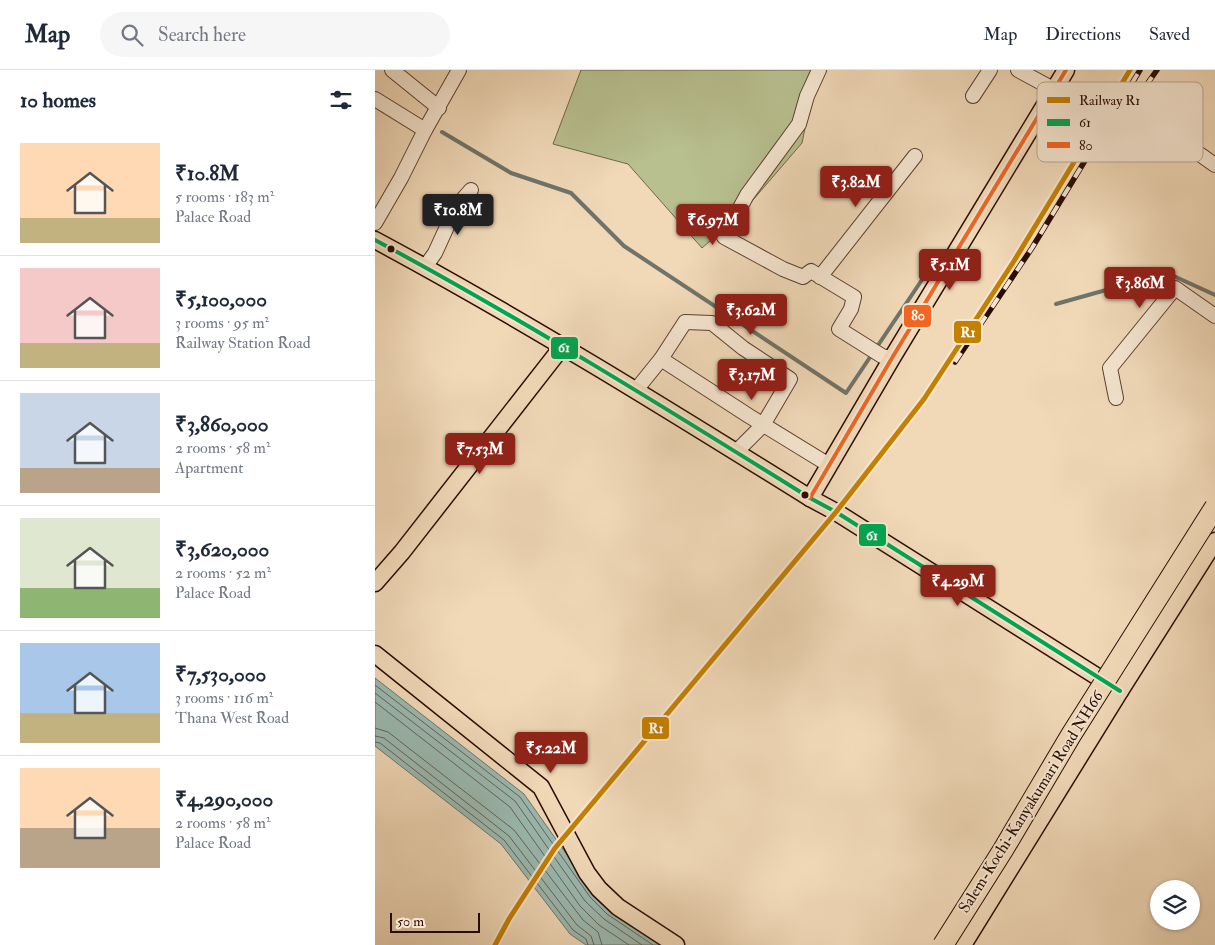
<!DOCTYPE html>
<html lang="en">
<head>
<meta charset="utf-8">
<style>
	body { margin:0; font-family:"IM FELL Double Pica",serif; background:#f6f6f7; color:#1f2937; height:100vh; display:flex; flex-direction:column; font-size:19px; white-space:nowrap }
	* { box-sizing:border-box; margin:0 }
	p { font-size:16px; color:#747a83 }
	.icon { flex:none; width:28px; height:28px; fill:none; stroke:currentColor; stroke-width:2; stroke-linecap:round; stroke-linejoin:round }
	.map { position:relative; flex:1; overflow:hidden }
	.sheet { display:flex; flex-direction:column; background:#fff; width:375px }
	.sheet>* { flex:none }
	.fabs { position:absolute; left:775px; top:810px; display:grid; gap:10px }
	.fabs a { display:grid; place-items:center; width:50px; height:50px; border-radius:50%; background:#fff; box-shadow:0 1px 4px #0004; font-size:25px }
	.scale { position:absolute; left:15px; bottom:12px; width:90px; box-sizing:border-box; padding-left:5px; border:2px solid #2b0c02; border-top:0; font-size:14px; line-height:18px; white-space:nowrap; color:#2b0c02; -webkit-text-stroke:4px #f6e6d1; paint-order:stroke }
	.price { position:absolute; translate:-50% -42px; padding:0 11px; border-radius:5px; background:#8f2418; color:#fff; font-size:16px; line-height:32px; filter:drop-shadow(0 1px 2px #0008) }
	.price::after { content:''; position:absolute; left:50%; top:30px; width:15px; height:11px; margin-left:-8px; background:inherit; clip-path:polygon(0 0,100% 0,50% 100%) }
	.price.current { background:#222; color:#fff }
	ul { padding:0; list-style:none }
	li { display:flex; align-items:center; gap:15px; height:125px; padding:0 20px }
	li+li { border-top:1px solid #e0e1e3 }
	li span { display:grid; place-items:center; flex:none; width:140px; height:100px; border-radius:0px; color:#555 }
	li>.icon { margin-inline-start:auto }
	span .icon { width:60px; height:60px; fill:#fffc; stroke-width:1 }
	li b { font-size:21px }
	h2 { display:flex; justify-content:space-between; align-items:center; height:60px; padding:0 20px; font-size:21px }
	header { display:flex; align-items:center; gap:30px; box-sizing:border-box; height:70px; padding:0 25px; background:#fff; border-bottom:1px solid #e0e1e3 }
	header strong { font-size:24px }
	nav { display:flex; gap:28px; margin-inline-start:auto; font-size:18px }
	.search { width:350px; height:45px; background:#f6f6f7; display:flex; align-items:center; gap:12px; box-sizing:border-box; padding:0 18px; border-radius:28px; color:#747a83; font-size:19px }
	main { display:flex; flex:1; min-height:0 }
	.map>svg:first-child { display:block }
	.green { fill:#b8c090; stroke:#726649 }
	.water { fill:#9bbab1; stroke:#6e746b }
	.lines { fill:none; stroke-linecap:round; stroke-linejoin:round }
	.shore { stroke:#63635a; stroke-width:1 }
	.stream { stroke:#6e746b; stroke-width:4 }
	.minor-casing { stroke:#5c3f30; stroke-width:16 }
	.major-casing { stroke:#2b0c02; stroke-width:19 }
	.minor { stroke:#f6e6d1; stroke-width:14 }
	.major { stroke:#f1d9b8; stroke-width:16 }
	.rail-casing { stroke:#2b0c02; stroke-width:5.5 }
	.rail { stroke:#f6e6d1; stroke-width:4; stroke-dasharray:11; stroke-linecap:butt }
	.highway-bridge-casing { stroke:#2b0c02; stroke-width:22; stroke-linecap:butt }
	.highway-bridge { stroke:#f1d9b8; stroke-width:20 }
	.bus-1-casing { stroke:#f6e6d1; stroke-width:8 }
	.bus-2-casing { stroke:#f6e6d1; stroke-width:8 }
	.bus-1 { stroke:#00a651; stroke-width:4 }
	.bus-2 { stroke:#f26522; stroke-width:4 }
	.rail-1-casing { stroke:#f6e6d1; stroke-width:9 }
	.rail-1 { stroke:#c48000; stroke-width:5 }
	.bus-dot { fill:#2b0c02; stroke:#f6e6d1; stroke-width:2 }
	.labels { text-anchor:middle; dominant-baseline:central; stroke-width:4; stroke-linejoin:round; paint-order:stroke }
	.street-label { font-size:16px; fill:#2b0c02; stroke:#f6e6d1 }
	.key { fill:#f6e6d1; stroke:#b9a593; stroke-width:1 }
	.key-label { font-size:14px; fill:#2b0c02 }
	.line-badge { stroke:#f6e6d1; stroke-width:2 }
	.badge-label { font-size:14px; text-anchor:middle; font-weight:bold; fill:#fff }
</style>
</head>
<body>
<header>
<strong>Map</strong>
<div class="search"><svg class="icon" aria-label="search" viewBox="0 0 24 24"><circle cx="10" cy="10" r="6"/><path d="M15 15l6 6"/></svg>Search here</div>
<nav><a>Map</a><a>Directions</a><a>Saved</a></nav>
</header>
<main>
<section class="sheet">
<h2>10 homes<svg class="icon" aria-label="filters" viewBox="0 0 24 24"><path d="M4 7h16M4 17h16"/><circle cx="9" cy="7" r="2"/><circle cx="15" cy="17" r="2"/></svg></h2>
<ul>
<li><span style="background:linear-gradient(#ffd9b3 75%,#c2b280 0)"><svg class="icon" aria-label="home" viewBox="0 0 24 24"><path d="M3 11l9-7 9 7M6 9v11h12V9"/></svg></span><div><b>₹10.8M</b><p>5 rooms · 183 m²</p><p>Palace Road</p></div></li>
<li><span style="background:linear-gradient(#f6c9c9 75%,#c2b280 0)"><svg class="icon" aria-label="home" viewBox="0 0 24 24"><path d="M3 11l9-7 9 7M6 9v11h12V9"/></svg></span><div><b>₹5,100,000</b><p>3 rooms · 95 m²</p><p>Railway Station Road</p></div></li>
<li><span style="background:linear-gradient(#c9d6e8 75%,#b9a48a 0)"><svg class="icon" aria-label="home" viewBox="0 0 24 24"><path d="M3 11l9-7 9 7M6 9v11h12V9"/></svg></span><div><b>₹3,860,000</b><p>2 rooms · 58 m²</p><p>Apartment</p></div></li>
<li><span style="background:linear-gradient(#dfe7d0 70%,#8fb573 0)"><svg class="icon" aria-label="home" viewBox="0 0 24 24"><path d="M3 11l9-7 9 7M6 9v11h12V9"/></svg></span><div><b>₹3,620,000</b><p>2 rooms · 52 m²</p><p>Palace Road</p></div></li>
<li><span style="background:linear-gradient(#a9c7e8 70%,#c2b280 0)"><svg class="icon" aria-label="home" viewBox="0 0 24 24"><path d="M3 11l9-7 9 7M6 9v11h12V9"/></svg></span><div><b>₹7,530,000</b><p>3 rooms · 116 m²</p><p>Thana West Road</p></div></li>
<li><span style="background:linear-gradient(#ffd9b3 60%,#b9a48a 0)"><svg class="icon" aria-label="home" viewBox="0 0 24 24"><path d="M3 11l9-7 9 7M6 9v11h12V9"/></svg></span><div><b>₹4,290,000</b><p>2 rooms · 58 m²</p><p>Palace Road</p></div></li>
</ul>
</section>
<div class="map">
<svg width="840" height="875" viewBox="0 0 840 875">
	<rect width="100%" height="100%" fill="#f1d9b8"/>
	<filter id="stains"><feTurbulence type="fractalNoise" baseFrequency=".004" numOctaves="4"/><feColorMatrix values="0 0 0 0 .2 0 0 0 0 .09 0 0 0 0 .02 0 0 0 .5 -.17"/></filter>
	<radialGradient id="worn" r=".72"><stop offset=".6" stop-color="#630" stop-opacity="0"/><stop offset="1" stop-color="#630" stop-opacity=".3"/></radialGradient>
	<path class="green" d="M206,0H442L427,73L365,145L327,178L253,94L178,74Z"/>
	<path class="water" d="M0,608L149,724L219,823L287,875H211L195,864L126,774L0,676Z"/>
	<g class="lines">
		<g class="shore">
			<path d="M0,615L145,727L215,827L232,844L278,875"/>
			<path d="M0,623L140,731L210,831L229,849L267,875"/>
			<path d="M0,632L135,737L205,836L224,855L254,875"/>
			<path d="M0,658L13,662L139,760L208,850L223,862L227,875"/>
			<path d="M0,666L9,668L134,766L202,855L216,866L219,875"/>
			<path d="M0,672L5,673L129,770L198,860L211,869L213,875"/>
		</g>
		<g class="stream">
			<path d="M67,62L136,103L196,123L249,176L471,323L565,183"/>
			<path d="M681,234L792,203L840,225"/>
		</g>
		<defs>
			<g id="minor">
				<path d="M17,0L64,38"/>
				<path d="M444,0L432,26L424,54L372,125L349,167L408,199L428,207L436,201L479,227L476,239L464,259L507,286L517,288"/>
				<path d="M643,0L680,20"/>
				<path d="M598,26L615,0"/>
				<path d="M0,29L50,60"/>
				<path d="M799,66L840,95"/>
				<path d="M0,153L26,108L50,60L84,0"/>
				<path d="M50,197L60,183L81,137L96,120"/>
				<path d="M445,207L540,86"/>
				<path d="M286,289L374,346L454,395"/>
				<path d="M261,320L286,289L310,252L337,253L368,278L415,309L388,355L361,382"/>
				<path d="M741,328L735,298L800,218L840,246"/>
			</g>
			<g id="major">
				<path d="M0,170C149,250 292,339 435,428L461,442L745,621"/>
				<path d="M435,428L517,288L691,0"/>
				<path d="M0,513L27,482L187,277"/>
				<path d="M0,584L166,717L212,803L224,819L243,837L301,875"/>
				<path d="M588,875L745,621L840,471"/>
			</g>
		</defs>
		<use href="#minor" class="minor-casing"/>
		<use href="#major" class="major-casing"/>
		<use href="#minor" class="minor"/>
		<use href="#major" class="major"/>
		<defs>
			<g id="rail">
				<path d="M720,88L782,0"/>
				<path d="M580,292L657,178L765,0"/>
			</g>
		</defs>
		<use href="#rail" class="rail-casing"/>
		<use href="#rail" class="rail"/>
		<defs>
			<path id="highway-bridge" d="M568,875L628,780L696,665L840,437"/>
		</defs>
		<use href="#highway-bridge" class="highway-bridge-casing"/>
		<use href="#highway-bridge" class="highway-bridge"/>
		<defs>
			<path id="bus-1" d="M0,170C149,250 292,339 435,428L461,442L745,621"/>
			<path id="bus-2" d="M435,428L517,288L691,0"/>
		</defs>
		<use href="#bus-1" class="bus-1-casing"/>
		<use href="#bus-2" class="bus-2-casing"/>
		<use href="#bus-1" class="bus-1"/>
		<use href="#bus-2" class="bus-2"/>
		<defs>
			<path id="rail-1" d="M120,875L134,849L180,778L461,442L549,329L639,191L755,0"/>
		</defs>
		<use href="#rail-1" class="rail-1-casing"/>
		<use href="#rail-1" class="rail-1"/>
	</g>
	<g class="bus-dot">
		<circle cx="16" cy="179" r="4.5"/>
		<circle cx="430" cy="425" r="4.5"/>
	</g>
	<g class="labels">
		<g class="street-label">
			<text transform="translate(656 732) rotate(-58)">Salem-Kochi-Kanyakumari Road NH66</text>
		</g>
	</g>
	<rect x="662" y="12" width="166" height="80" rx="8" class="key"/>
	<rect x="672" y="27" width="23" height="6" fill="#c48000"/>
	<rect x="672" y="49" width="23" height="7" fill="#00a651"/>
	<rect x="672" y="72" width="23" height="6" fill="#f26522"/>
	<g class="key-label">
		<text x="704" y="35">Railway R1</text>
		<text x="704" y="57">61</text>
		<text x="704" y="80">80</text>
	</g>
	<g class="line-badge">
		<rect x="528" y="234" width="29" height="24" rx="5" fill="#f26522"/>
		<rect x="578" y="250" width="29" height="24" rx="5" fill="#c48000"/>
		<rect x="175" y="266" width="29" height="24" rx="5" fill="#00a651"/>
		<rect x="483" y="453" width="29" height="24" rx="5" fill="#00a651"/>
		<rect x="266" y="646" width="29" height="24" rx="5" fill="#c48000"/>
	</g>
	<g class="badge-label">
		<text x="543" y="250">80</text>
		<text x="593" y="267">R1</text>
		<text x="189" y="282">61</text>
		<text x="497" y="470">61</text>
		<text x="281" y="663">R1</text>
	</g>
	<rect width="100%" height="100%" filter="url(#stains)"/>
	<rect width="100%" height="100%" fill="url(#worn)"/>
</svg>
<div class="fabs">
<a><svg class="icon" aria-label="layers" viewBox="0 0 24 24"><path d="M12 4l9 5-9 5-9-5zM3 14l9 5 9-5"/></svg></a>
</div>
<div class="scale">50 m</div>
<b class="price" style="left:481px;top:138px">₹3.82M</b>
<b class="price current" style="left:83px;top:166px">₹10.8M</b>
<b class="price" style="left:338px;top:176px">₹6.97M</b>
<b class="price" style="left:575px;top:221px">₹5.1M</b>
<b class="price" style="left:765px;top:239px">₹3.86M</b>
<b class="price" style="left:376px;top:266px">₹3.62M</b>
<b class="price" style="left:377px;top:331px">₹3.17M</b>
<b class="price" style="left:105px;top:405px">₹7.53M</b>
<b class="price" style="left:583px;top:537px">₹4.29M</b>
<b class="price" style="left:176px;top:704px">₹5.22M</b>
</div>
</main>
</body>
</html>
